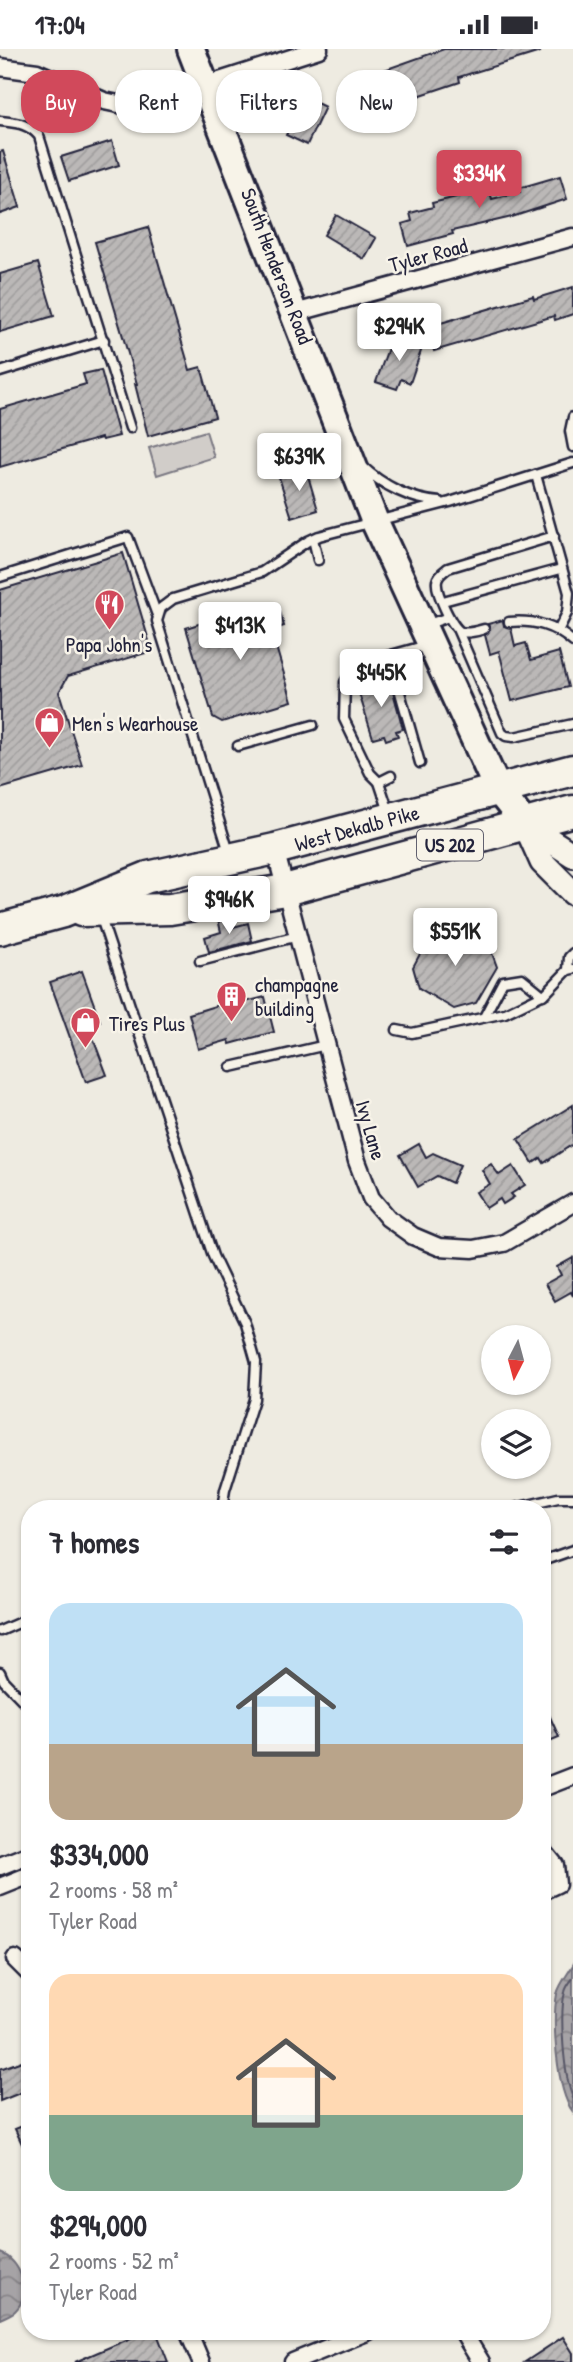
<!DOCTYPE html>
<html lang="en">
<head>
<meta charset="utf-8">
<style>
	body { margin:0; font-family:"Patrick Hand",sans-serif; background:#f7f7f7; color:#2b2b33; height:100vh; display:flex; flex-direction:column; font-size:26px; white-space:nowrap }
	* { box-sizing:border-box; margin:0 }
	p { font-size:23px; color:#7c7c81 }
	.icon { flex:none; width:38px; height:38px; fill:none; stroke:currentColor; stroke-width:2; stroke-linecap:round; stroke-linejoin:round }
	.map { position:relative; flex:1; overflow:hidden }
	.details { position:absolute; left:21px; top:1451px; width:530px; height:840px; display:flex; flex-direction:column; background:#fff; border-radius:28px; box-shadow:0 2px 5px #0004 }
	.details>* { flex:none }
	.hud { position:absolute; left:21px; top:21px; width:532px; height:63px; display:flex; gap:14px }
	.needle { width:46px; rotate:186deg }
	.controls { position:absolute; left:481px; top:1276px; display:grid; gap:14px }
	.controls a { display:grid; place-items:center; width:70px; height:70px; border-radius:50%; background:#fff; box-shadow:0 2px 5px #0004; font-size:35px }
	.price { position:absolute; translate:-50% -60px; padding:0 16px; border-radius:7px; background:#fff; color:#222; font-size:23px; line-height:46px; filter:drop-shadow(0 2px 4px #0008) }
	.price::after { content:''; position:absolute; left:50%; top:42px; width:21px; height:16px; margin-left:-10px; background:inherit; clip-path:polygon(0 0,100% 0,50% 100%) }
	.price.on { background:#d1495b; color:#fff }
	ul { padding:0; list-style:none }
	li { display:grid; align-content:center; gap:14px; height:371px; padding:0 28px }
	li span { display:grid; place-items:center; height:217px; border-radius:21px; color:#555 }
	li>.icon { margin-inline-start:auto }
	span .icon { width:126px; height:126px; fill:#fffc; stroke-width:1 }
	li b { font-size:30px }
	h2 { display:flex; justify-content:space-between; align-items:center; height:84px; padding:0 28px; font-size:30px }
	.tag { padding:0 24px; border-radius:28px; background:#fff; box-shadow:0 2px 5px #0004; font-size:24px; line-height:63px }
	.tag.on { background:#d1495b; color:#fff }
	.status { display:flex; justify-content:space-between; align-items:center; height:49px; padding:0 35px; background:#fff; direction:ltr }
	.status svg { height:19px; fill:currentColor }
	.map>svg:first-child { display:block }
	.green { fill:#d1cdc9; stroke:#7a7882; stroke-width:2 }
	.water { fill:url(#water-waves); stroke:#716f7b; stroke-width:2 }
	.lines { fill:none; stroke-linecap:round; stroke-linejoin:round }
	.shore { stroke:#575666; stroke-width:2 }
	.building { fill:url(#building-hatch); stroke:#22223b; stroke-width:2 }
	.lane-casing { stroke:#22223b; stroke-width:13 }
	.street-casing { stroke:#22223b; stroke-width:21 }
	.secondary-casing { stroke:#22223b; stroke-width:28 }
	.primary-casing { stroke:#22223b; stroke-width:32 }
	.highway-casing { stroke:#22223b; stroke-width:35 }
	.lane { stroke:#f7f3e8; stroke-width:8 }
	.street { stroke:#f7f3e8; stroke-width:16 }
	.secondary { stroke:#f7f3e8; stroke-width:23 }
	.primary { stroke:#f7f3e8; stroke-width:26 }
	.highway { stroke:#f7f3e8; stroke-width:30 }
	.labels { text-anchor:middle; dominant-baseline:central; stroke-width:5; stroke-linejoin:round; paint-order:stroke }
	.shield { fill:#f7f3e8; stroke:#62616f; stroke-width:2 }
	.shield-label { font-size:19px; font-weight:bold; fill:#22223b }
	.street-label { font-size:21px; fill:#22223b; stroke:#f7f3e8 }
	.poi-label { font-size:21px; fill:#22223b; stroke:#f7f3e8; text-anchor:start }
</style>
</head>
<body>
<div class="status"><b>17:04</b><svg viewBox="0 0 49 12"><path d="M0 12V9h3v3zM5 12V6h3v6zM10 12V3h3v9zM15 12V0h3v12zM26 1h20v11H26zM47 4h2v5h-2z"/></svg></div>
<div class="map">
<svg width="573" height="2313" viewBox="0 0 573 2313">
	<defs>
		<pattern id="water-waves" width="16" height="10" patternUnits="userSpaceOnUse" patternTransform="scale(1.75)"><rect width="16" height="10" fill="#a6a3a6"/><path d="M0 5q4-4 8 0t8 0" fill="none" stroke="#878488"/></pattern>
		<pattern id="building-hatch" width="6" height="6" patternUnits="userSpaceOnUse" patternTransform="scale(1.75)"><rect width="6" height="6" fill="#bbb8b7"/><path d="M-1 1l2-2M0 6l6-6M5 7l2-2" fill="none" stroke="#a09e9e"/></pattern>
	</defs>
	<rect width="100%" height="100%" fill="#eeebe1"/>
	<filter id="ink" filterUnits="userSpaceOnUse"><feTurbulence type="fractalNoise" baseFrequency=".0143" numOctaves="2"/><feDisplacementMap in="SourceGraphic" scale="14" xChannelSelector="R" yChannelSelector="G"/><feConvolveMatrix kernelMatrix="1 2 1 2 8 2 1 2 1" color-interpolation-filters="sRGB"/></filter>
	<g filter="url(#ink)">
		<path class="green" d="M206,382L214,408L157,426L149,399Z"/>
		<g class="water">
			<path d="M573,1916V2063C556,2041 552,1972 557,1945C560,1934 568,1925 573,1916Z"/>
			<path d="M0,2204C20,2210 33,2245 15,2262C12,2265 4,2268 0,2270Z"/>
		</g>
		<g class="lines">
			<path class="shore" d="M573,1929C570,1933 566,1938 565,1943C559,1965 564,2029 573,2049"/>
		</g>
		<g class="building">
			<path d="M444,0H539L540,3L459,28L460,33L373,62L370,56L356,60L347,34Z"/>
			<path d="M304,48L325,58L307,96L286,86Z"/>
			<path d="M112,92L119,116L69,132L61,108Z"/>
			<path d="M3,102L20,158L0,165V103Z"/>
			<path d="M560,127L567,150L512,168L452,182L453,185L408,197L402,175L412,172L410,164L433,158L432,154L489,140L492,150L520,143L519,139Z"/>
			<path d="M336,166L376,189L364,210L324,186Z"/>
			<path d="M148,178L190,321L201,318L215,368L148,387L135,335H137L95,193Z"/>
			<path d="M38,214L54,267L0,283V225Z"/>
			<path d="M573,238V265L555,271L554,267L434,302L427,278L533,247L534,250Z"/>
			<path d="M392,288L422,299L410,334L401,330L397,340L376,333Z"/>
			<path d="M101,321L119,387L102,391L101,389L0,418V360L86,335L83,325Z"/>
			<path d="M306,420L318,461L292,469L279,428Z"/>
			<path d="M123,504L152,602L68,627L59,643L82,716L0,740V541Z"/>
			<path d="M263,555L265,560L278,556L284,577L271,581L292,652L222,673L213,668L186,579Z"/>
			<path d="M503,571L504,577L511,579L515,597L526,594L531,611L559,603L568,638L512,652L499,602L490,605L485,586L490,581L488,575Z"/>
			<path d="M389,628L403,680L396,682L398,687L386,691L384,686L373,689L357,638Z"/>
			<path d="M230,868L233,878L248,874L252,892L209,903L205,888L221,883L218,870Z"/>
			<path d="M457,878L489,896L497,918L476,954L454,960L419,939L413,918L430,886Z"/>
			<path d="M82,922L100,972L88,976L107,1026L86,1033L50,933Z"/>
			<path d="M265,948L274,983L230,995L229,991L198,1000L189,965L228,953L229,957Z"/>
			<path d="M573,1056V1095L544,1114L541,1109L533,1114L518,1090Z"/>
			<path d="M419,1095L426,1108L433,1104L460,1116L452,1134L437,1127L418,1138L400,1106Z"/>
			<path d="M491,1115L499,1126L513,1117L525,1136L511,1145L514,1148L503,1155L500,1150L486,1159L476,1143L490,1135L482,1121Z"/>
			<path d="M573,1209V1247L571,1243L555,1252L545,1235L561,1226L557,1218Z"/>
			<path d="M542,1650L559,1688L542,1695Z"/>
			<path d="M30,2009V2040L0,2052V2020Z"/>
			<path d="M30,2074V2112L15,2080Z"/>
			<path d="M147,2282H156L168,2313H75Z"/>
			<path d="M563,2288L573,2304V2313H525Z"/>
		</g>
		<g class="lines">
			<defs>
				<g id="lane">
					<path d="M0,72C16,74 28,74 39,87L130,379"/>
					<path d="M0,323L104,291"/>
					<path d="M573,368L570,382L573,398"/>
					<path d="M362,417C383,437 411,451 440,453"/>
					<path d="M536,426L569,544L567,564L558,582"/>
					<path d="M313,490L318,511"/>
					<path d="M0,528L128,488L157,566"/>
					<path d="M443,552L561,520"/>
					<path d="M509,573C534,571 554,576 573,593"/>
					<path d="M425,576L449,568"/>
					<path d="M484,580C477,582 468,585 461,583C452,579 435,542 437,532C438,526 444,522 448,519L554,487"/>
					<path d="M458,582L502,684L506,687L514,688L573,675"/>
					<path d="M390,608L420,714"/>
					<path d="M238,697L313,676"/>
					<path d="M379,733L391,727"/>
					<path d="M389,763L379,733L370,724L344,670L345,633L355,616L427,596"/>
					<path d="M229,803L157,572L161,559L173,550L262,523L308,492L319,487L450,453L573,414"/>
					<path d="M101,869L213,1207L245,1274L256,1313L254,1350L225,1441L222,1460"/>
					<path d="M200,912L298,887"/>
					<path d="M568,921L569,908L573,904"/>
					<path d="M484,968L503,932L522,929L543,946"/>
					<path d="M397,981L412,984L505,964L546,944L568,921L573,920"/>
					<path d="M231,1018L326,996"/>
					<path d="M511,1460L558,1449H573"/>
					<path d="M542,1512L573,1501"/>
					<path d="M0,1582L30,1569"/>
					<path d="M0,1623L4,1632L30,1659"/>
				</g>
				<g id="street">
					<path d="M0,18L37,23L104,52L128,57L149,56L207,36L319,0"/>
					<path d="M295,264L573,188"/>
					<path d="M275,800L357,1112L371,1149L388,1169L413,1187L439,1198L473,1200L504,1194L573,1154"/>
					<path d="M542,1739L573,1727"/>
					<path d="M542,1800L555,1816L557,1835L542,1842"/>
					<path d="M0,1817L30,1805"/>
					<path d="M0,1838L30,1826"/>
					<path d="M15,1910L30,1925"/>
					<path d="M188,2282L201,2313"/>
					<path d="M462,2282L481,2313"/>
					<path d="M293,2313L369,2282"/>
				</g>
				<g id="secondary">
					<path d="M525,775L542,813L573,844"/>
					<path d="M525,775L573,806"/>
				</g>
				<path id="primary" d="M191,0L375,473L498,741L525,775"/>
				<g id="highway">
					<path d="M81,862L170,860L285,841L573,762"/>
					<path d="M0,880L63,863L148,828L275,800L573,721"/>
				</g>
			</defs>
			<use href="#lane" class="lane-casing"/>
			<use href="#street" class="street-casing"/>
			<use href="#secondary" class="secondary-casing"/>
			<use href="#primary" class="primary-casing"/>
			<use href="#highway" class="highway-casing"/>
			<use href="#lane" class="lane"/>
			<use href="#street" class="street"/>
			<use href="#secondary" class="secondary"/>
			<use href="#primary" class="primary"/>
			<use href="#highway" class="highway"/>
		</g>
	</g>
	<defs>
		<symbol id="restaurant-pin" viewBox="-11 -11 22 30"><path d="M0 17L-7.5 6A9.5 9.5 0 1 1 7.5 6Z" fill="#d1495b" stroke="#f7f3e8"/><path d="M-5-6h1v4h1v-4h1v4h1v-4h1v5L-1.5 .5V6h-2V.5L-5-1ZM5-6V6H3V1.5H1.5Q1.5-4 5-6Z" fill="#fff"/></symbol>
		<symbol id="shop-pin" viewBox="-11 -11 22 30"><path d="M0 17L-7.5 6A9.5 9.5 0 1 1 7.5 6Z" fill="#d1495b" stroke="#f7f3e8"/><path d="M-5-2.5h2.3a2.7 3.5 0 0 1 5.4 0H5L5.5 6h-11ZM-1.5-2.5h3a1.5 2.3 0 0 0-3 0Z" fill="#fff"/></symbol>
		<symbol id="building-pin" viewBox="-11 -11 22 30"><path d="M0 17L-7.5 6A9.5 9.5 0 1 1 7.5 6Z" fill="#d1495b" stroke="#f7f3e8"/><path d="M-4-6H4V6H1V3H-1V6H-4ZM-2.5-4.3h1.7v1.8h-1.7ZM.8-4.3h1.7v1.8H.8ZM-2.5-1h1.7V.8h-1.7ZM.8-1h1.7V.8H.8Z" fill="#fff"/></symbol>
	</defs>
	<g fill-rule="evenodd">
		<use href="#restaurant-pin" x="92" y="538" width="35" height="47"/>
		<use href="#shop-pin" x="32" y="656" width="35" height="47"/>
		<use href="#building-pin" x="214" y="930" width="35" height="47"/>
		<use href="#shop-pin" x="68" y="956" width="35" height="47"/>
	</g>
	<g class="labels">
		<rect class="shield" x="417" y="780.5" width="66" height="31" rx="5"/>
		<g class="shield-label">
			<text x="450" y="796">US 202</text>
		</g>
		<g class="street-label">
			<text transform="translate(428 206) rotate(-15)">Tyler Road</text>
			<text transform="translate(277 217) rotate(69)">South Henderson Road</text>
			<text transform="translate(357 779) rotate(-15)">West Dekalb Pike</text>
			<text transform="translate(371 1081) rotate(74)">Ivy Lane</text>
		</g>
		<g class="poi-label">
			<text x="109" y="595" text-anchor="middle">Papa John's</text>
			<text x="72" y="674">Men's Wearhouse</text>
			<text x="255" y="935">champagne<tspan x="255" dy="24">building</tspan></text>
			<text x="109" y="974">Tires Plus</text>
		</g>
	</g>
</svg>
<div class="controls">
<a><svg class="needle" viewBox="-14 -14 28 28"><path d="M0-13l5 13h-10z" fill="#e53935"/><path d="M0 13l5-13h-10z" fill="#7c7c81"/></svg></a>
<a><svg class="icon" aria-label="layers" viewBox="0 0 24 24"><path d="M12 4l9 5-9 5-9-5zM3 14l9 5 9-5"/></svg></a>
</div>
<b class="price on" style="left:479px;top:161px">$334K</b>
<b class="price" style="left:399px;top:314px">$294K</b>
<b class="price" style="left:299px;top:444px">$639K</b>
<b class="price" style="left:240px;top:613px">$413K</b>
<b class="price" style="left:381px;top:660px">$445K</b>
<b class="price" style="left:229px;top:887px">$946K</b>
<b class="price" style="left:455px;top:919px">$551K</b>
<div class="hud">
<a class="tag on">Buy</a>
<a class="tag">Rent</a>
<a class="tag">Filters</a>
<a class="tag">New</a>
</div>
<section class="details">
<h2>7 homes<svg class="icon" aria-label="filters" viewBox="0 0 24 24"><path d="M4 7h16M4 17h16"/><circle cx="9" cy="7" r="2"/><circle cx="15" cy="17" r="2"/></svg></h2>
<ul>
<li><span style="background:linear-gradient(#bfe0f5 65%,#b9a48a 0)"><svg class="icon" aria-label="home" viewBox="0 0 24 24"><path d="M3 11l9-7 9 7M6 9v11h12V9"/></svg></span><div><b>$334,000</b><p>2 rooms · 58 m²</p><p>Tyler Road</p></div></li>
<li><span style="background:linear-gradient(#ffd9b3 65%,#7fa58c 0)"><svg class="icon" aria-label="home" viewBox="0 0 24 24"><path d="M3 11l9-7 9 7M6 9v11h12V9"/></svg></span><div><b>$294,000</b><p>2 rooms · 52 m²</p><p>Tyler Road</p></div></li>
</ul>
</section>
</div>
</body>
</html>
